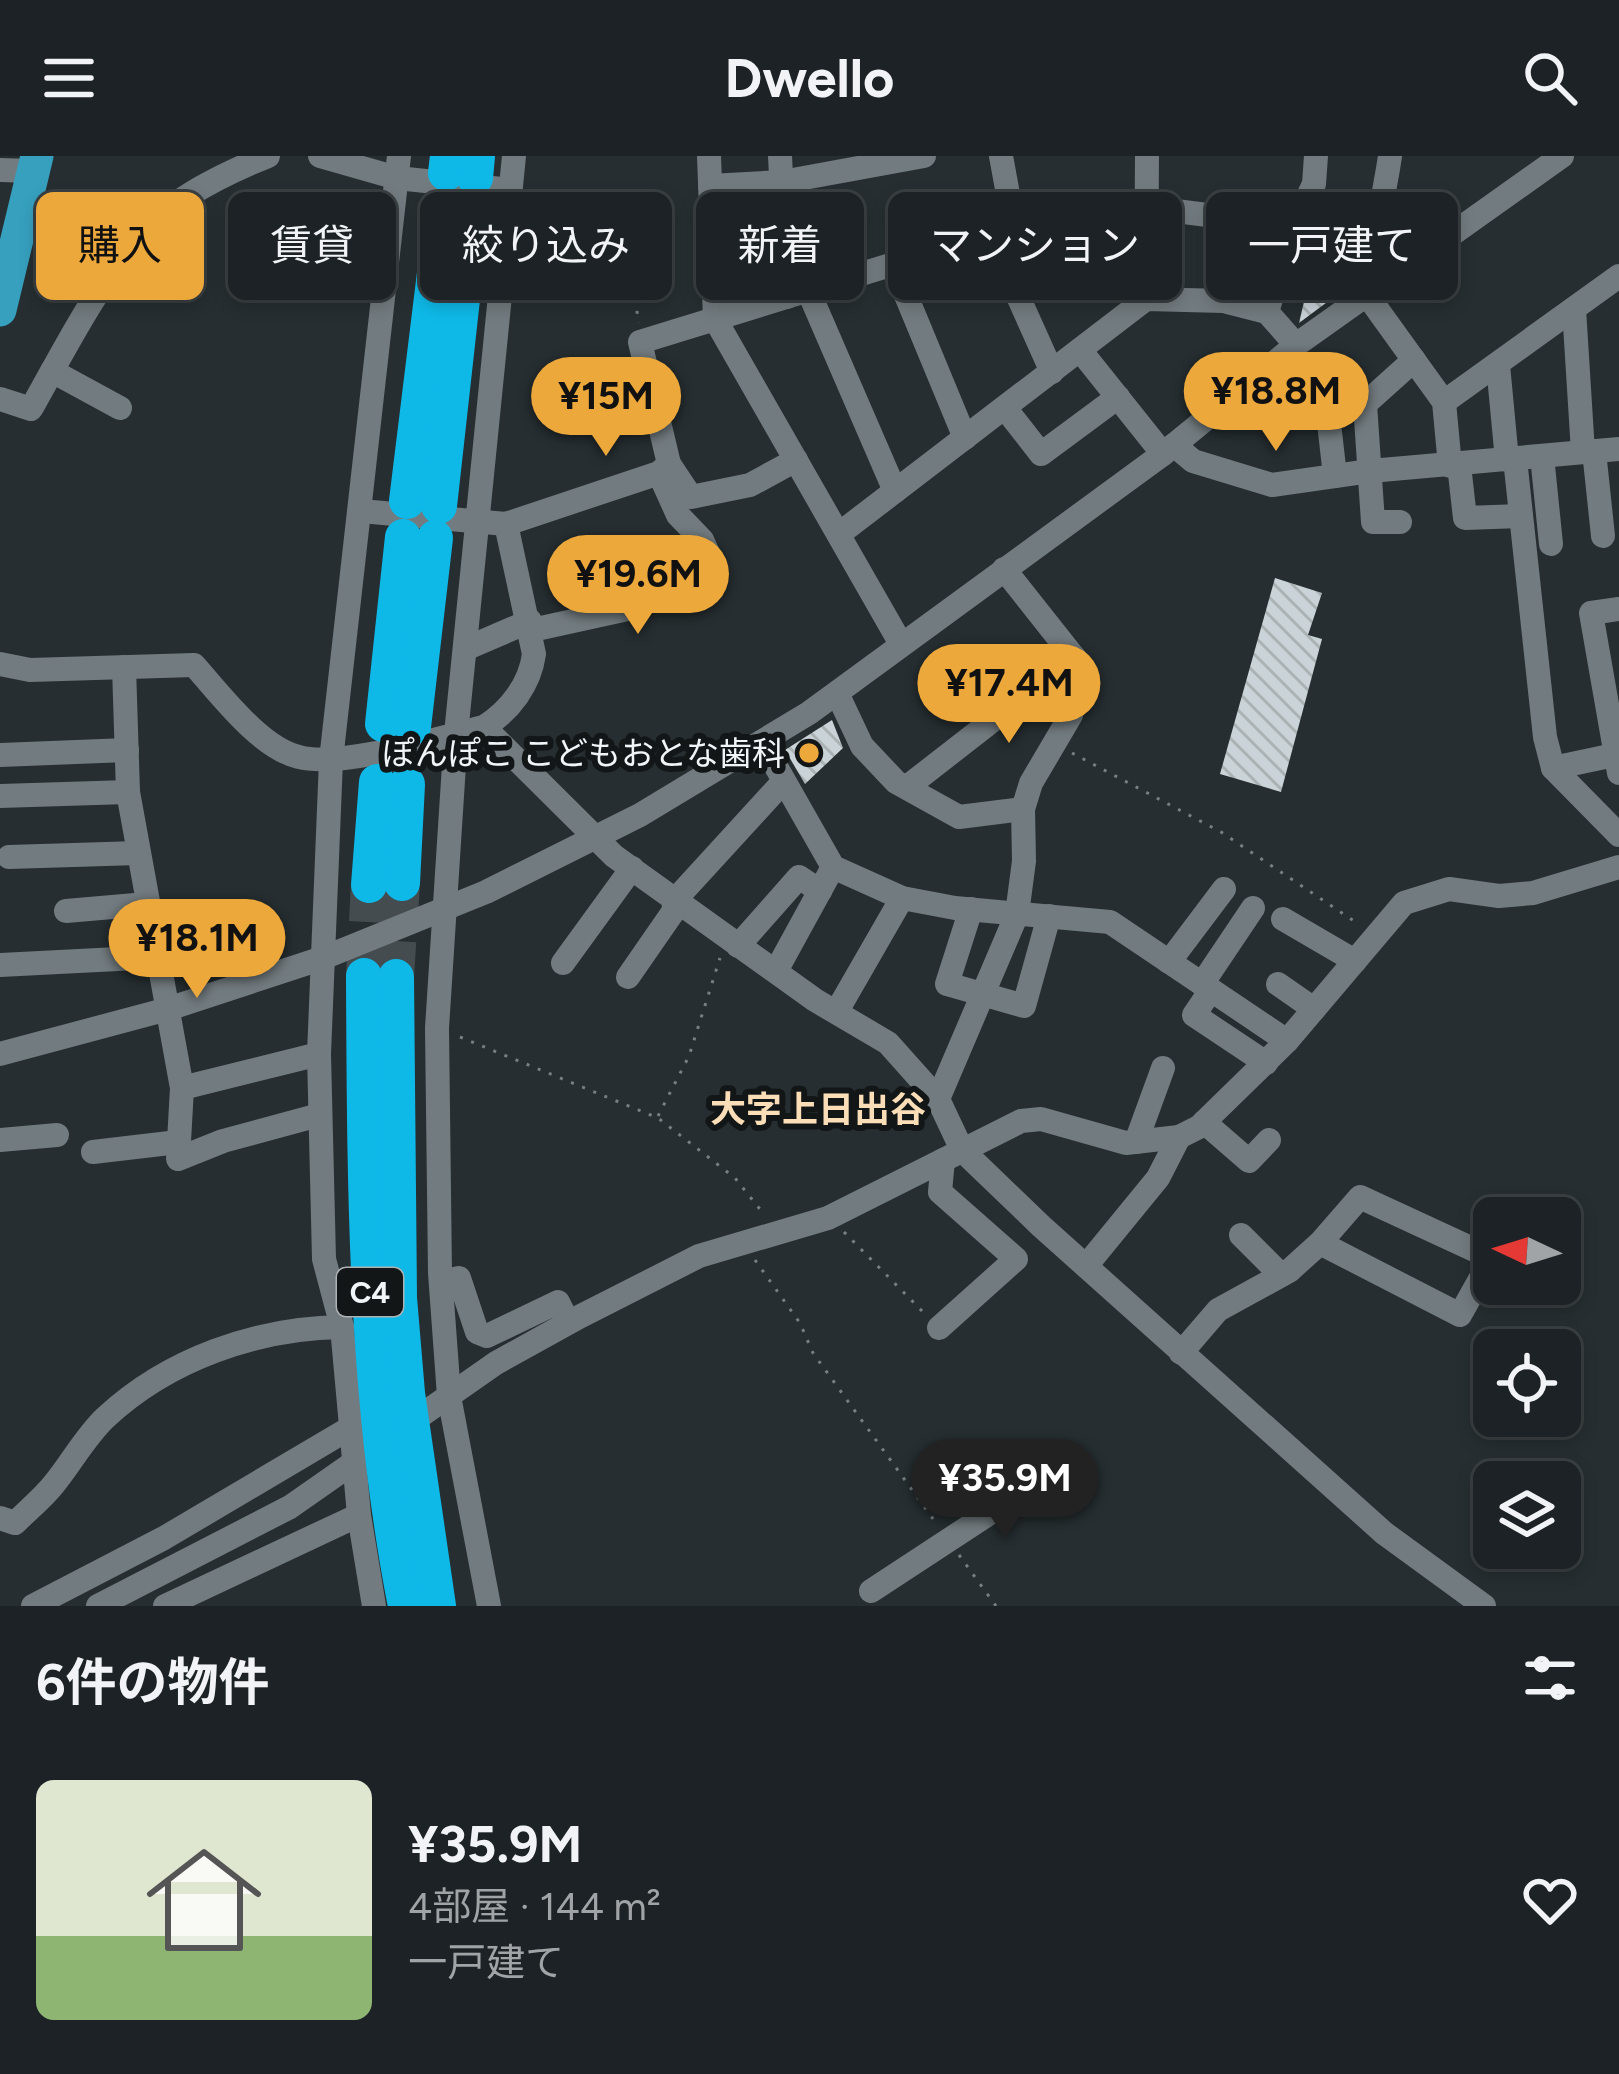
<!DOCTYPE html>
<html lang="ja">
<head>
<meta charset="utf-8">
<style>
	body { margin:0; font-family:Figtree,"Noto Sans JP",sans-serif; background:#252a2d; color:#f1f3f6; height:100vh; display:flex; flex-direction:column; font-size:45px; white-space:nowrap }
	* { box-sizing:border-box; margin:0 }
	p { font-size:39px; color:#a0a4a7 }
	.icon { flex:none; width:66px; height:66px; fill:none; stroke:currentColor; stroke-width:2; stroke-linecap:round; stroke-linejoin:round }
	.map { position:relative; height:1450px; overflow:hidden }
	.drawer { display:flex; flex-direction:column; background:#1c2225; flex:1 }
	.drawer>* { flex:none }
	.top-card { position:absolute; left:36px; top:36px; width:1548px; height:108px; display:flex; gap:24px }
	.needle { width:78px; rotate:274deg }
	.tools { position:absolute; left:1473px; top:1041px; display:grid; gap:24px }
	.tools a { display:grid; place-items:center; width:108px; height:108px; border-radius:18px; background:#1c2225; box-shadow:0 6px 18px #0003,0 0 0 3px #3a3f42; font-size:60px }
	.price { position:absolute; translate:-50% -102px; padding:0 27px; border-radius:42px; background:#eda83b; color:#111; font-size:39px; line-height:78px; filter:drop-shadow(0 3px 6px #0008) }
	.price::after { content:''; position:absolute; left:50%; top:72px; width:36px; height:27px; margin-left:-18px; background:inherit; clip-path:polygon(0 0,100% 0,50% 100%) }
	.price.on { background:#222; color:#fff }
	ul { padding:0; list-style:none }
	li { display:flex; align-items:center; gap:36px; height:300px; padding:0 36px }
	li span { display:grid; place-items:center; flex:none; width:336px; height:240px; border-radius:18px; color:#555 }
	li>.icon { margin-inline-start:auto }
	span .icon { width:144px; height:144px; fill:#fffc; stroke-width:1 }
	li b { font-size:51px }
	h2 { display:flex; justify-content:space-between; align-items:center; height:144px; padding:0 36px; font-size:51px }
	.pill { padding:0 42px; border-radius:18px; background:#1c2225; box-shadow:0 6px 18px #0003,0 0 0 3px #3a3f42; font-size:42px; line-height:108px }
	.pill.on { background:#eda83b; color:#111 }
	header { display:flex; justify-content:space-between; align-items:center; height:156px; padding:0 36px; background:#1c2225; font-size:54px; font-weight:700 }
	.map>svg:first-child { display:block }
	.building { fill:url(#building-back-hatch) }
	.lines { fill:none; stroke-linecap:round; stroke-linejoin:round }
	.highway-tunnel { stroke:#444c4f; stroke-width:36; stroke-dasharray:36 18; stroke-linecap:butt }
	.path { stroke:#787f82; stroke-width:3; stroke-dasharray:3 9; stroke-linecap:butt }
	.minor { stroke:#727b7f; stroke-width:24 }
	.major { stroke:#36a0be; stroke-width:33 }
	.highway { stroke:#0eb9e8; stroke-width:36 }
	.poi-dot { fill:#eda83b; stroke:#121617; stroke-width:4.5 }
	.labels { text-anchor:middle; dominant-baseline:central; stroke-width:12; stroke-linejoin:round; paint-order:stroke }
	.shield { fill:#121617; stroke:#adb2b4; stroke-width:3 }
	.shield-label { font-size:30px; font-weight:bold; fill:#f0f5f7 }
	.poi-label { font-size:33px; fill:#f0f5f7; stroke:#121617; text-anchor:end }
	.neighbourhood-label { font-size:36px; font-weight:bold; fill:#fbdeb7; stroke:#121617 }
</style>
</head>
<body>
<header><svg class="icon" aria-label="menu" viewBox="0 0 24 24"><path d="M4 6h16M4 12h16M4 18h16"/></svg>Dwello<svg class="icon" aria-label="search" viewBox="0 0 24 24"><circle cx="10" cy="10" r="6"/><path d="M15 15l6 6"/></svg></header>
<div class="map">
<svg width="1619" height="1450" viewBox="0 0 1619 1450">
	<defs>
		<pattern id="building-back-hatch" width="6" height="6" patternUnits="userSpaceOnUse" patternTransform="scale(3)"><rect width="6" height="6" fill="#cad4d8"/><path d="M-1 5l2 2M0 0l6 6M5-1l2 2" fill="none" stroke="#aab2b4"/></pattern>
	</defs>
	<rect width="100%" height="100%" fill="#262e31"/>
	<g class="building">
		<path d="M1319,113L1338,138L1299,167L1307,133Z"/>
		<path d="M1275,422L1322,437L1308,479L1322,483L1281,636L1220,618Z"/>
		<path d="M832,564L843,592L805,628L785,594Z"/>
	</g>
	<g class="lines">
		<g class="highway-tunnel">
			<path d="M364,820L369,729"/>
			<path d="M396,821L402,727"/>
		</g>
		<g class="path">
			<path d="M635,131L638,167"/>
			<path d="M1072,597L1221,676L1357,767"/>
			<path d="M460,881L658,962L735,1022L763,1057"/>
			<path d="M658,960L689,900L720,802"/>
			<path d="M844,1076L926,1159"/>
			<path d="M755,1104L800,1167L813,1197L936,1367"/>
			<path d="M959,1399L996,1450"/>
		</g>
		<g class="minor">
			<path d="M320,0L397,22L511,34"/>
			<path d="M709,0L715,163L901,488"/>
			<path d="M780,0L787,141"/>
			<path d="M1001,0L1014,71"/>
			<path d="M1390,0C1382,56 1371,61 1408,108"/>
			<path d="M0,14L33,15"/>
			<path d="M710,30L782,26L924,0"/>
			<path d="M990,78L1052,216"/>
			<path d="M893,108L965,282"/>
			<path d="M808,134L895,335"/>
			<path d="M1367,139L1444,246L1450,310"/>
			<path d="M1146,143L1147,0"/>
			<path d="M1574,153L1583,296"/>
			<path d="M1267,156L1294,70L1314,28L1316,0"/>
			<path d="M1080,194L1163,298"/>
			<path d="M1498,209L1507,304"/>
			<path d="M52,215L120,252"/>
			<path d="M0,243L31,253C63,196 98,127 141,78C174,42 223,18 268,0"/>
			<path d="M1444,246L1619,120"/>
			<path d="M1005,252L1041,298L1118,241"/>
			<path d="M1329,267L1335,320"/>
			<path d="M1174,289L1193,305L1272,329L1370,315L1619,293"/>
			<path d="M1594,295L1603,380"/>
			<path d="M1542,300L1551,388"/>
			<path d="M1515,303L1545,581L1553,612L1619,679"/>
			<path d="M669,308L691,341L750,329L796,304"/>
			<path d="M1459,309L1465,362L1521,360"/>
			<path d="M361,355L506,368L659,317L669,308L640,186L1014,71L1093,55L1144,51L1294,70"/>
			<path d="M1400,366H1373L1365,248L1414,204"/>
			<path d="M839,378L1146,143L1224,145L1267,156L1296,189"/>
			<path d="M1619,453L1591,457L1619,617"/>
			<path d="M532,474L632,452L712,406L702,384L678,359L659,317"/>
			<path d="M465,493L530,465"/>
			<path d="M0,508L30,514L194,509C220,538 260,592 299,601C341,612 439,582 484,571C510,555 530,528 534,498L506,368"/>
			<path d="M124,511L128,636L182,932L178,1003L223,985L319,959"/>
			<path d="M837,537L862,590L896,626L959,661L1023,653"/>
			<path d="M484,571L614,700L815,844L888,887L938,943L962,994L1041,1070L1384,1377L1484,1450"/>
			<path d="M762,586L833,711L902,742L955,752L1110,766L1287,885"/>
			<path d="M0,599L127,594"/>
			<path d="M1553,612L1619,598"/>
			<path d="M907,631L1074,501"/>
			<path d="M0,640L128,636"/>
			<path d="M9,701L138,697"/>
			<path d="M971,753L947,828L1024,850L1049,760"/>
			<path d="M66,755L147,748"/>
			<path d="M1283,763L1355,805"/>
			<path d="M738,790L799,721L820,735"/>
			<path d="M1169,806L1224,733"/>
			<path d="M563,807L632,712"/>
			<path d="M0,809L157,801"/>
			<path d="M776,815L833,711"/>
			<path d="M628,821L673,756L675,744L783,626"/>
			<path d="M1202,828L1253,752"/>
			<path d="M1278,828L1314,853"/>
			<path d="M1211,834L1194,859L1266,907"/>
			<path d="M837,855L902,742"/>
			<path d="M0,898L168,853L323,802L486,736L640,659L809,557L1163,298L1296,189L1562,0"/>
			<path d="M182,932L319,898"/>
			<path d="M938,943L1017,758L1024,705L1023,653L1031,627L1071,559L1080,509L1004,413"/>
			<path d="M1204,966L1249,1005L1269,984"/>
			<path d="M0,984L57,979"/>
			<path d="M1136,986L1163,912"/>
			<path d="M93,996L178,986"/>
			<path d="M1241,1079L1281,1119"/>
			<path d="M1086,1110L1158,1022L1179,981"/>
			<path d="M441,1126L459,1122L477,1176L487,1180L558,1146L568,1166"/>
			<path d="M939,1172L1016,1103L940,1036L943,1004"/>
			<path d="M1181,1197L1218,1154L1289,1115L1320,1087L1360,1041L1492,1102L1460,1159L1320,1087"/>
			<path d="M0,1362L15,1367C28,1354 43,1342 54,1328C71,1307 86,1280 105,1262C168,1203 257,1172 342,1171"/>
			<path d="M871,1435L1025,1334"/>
			<path d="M33,1450L164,1382L350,1272"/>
			<path d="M98,1450L290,1351L496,1207L579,1161L699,1100L828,1062L1021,965L1041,963L1126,987L1179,981L1199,971L1287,885L1404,747L1449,733L1499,740L1533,737L1619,711"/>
			<path d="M165,1450L359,1359"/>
			<path d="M374,1450L359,1359L342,1171L324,1103L319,898L331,604L399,0"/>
			<path d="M489,1450L449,1240L440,1117L437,872L456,578L514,0"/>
		</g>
		<path class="major" d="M0,154L37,0"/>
		<g class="highway">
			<path d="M446,17L448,0"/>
			<path d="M475,22L477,0"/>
			<path d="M407,345L443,52"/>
			<path d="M439,350L472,53"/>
			<path d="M383,568L403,381"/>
			<path d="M413,571L435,382"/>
			<path d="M402,727L407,628"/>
			<path d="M369,729L377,626"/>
			<path d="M364,820C365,1030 365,1243 406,1450"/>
			<path d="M396,821L399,1142L407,1237L438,1450"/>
		</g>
	</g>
	<circle class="poi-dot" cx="809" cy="597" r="12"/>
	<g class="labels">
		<rect class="shield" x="337" y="1112" width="66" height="48" rx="9"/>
		<g class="shield-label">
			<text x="370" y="1136">C4</text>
		</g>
		<g class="poi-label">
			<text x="785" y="597">ぽんぽこ こどもおとな歯科</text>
		</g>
		<g class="neighbourhood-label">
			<text x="818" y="953">大字上日出谷</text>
		</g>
	</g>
</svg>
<div class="tools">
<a><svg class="needle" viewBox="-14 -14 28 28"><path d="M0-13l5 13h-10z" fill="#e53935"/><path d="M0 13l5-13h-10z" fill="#a0a4a7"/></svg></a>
<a><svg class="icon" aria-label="locate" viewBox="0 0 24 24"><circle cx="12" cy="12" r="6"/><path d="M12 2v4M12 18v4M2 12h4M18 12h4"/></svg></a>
<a><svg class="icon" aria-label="layers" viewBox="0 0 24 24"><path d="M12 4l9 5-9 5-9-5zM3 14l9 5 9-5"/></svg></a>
</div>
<b class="price" style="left:1276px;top:298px">¥18.8M</b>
<b class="price" style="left:606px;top:303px">¥15M</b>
<b class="price" style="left:638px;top:481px">¥19.6M</b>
<b class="price" style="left:1009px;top:590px">¥17.4M</b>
<b class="price" style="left:197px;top:845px">¥18.1M</b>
<b class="price on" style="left:1005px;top:1385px">¥35.9M</b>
<div class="top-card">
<a class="pill on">購入</a>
<a class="pill">賃貸</a>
<a class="pill">絞り込み</a>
<a class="pill">新着</a>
<a class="pill">マンション</a>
<a class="pill">一戸建て</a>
</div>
</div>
<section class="drawer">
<h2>6件の物件<svg class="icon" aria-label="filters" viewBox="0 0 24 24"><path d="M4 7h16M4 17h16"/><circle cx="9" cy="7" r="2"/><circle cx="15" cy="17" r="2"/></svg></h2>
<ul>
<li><span style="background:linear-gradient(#dfe7d0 65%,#8fb573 0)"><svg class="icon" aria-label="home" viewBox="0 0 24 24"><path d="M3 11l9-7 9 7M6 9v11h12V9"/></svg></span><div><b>¥35.9M</b><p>4部屋 · 144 m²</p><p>一戸建て</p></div><svg class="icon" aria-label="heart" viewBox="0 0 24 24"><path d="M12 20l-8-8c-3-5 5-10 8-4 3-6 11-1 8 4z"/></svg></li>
</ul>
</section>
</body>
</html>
